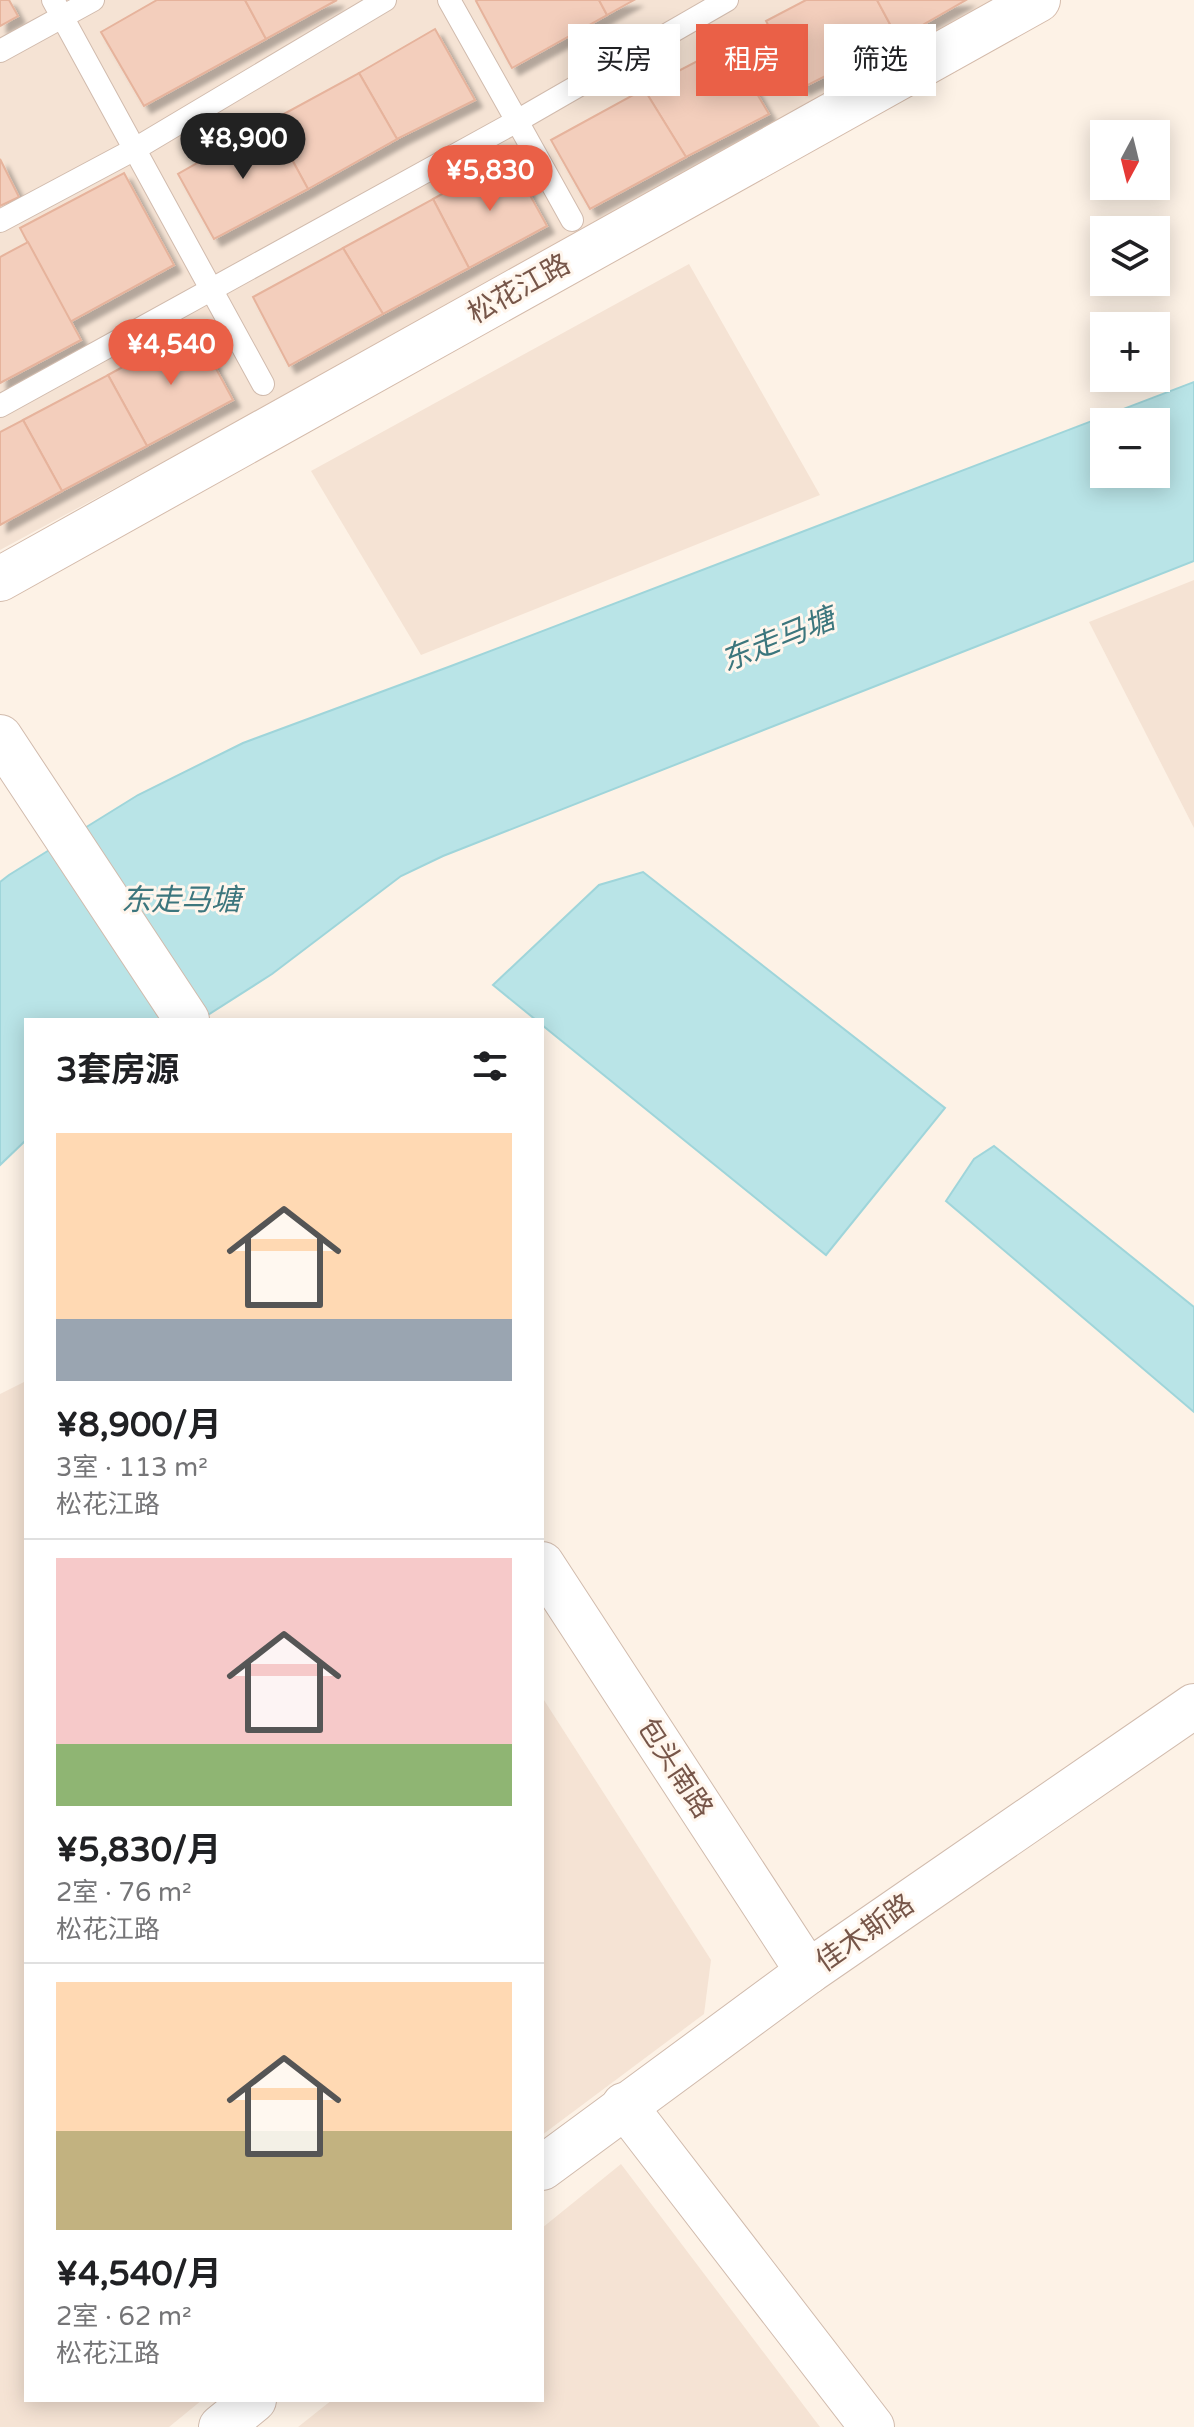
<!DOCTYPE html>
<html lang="zh">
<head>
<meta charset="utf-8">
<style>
	body { margin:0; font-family:"Varela Round","Noto Sans SC",sans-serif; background:#f6f6f6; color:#202124; height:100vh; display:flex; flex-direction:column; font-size:30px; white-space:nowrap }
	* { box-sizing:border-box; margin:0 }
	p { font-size:26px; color:#757577 }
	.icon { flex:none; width:44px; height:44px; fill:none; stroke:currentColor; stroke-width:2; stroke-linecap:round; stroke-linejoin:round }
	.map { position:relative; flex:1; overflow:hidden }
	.details { position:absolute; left:24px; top:1018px; width:520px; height:1384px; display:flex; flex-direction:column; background:#fff; border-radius:0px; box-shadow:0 4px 20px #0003 }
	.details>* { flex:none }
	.hud { position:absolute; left:568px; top:24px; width:506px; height:72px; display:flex; gap:16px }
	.needle { width:52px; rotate:187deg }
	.fabs { position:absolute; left:1090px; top:120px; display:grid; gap:16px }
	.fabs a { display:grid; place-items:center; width:80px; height:80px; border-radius:0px; background:#fff; box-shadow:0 4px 20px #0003; font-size:40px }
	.price { position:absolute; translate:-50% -68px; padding:0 18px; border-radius:28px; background:#ea6047; color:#fff; font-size:26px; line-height:52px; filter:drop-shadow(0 2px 4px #0008) }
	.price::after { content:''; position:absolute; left:50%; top:48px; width:24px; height:18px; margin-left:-12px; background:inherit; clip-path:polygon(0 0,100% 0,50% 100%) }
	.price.on { background:#222; color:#fff }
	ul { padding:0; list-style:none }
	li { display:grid; align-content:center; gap:16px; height:424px; padding:0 32px }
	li+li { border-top:2px solid #e0e0e0 }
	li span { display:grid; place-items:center; height:248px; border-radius:0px; color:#555 }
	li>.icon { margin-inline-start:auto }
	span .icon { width:144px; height:144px; fill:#fffc; stroke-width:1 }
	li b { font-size:34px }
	h2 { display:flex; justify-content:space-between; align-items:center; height:96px; padding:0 32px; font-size:34px }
	.chip { padding:0 28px; border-radius:0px; background:#fff; box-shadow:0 4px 20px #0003; font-size:28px; line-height:72px }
	.chip.on { background:#ea6047; color:#fff }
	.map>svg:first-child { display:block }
	.residential { fill:#f5e3d4 }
	.water { fill:#b9e4e7; stroke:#9fd5da; stroke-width:2; fill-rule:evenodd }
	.building { fill:#f3cebc; stroke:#e6b39c; stroke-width:2; filter:url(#shadow) }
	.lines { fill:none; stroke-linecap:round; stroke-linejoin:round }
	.service-casing { stroke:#d1bbad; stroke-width:24 }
	.minor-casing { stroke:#d1bbad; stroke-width:46 }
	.tertiary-casing { stroke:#d1bbad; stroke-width:46 }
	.secondary-casing { stroke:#d4bbab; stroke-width:46 }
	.service { stroke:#fff; stroke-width:22 }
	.minor { stroke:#fff; stroke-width:44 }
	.tertiary { stroke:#fff; stroke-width:44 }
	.secondary { stroke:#fff; stroke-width:44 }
	.labels { text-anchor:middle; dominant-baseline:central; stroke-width:6; stroke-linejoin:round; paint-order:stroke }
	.street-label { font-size:28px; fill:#775649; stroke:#fff6ed }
	.water-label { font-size:30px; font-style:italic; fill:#3c767d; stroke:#fff6ed }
</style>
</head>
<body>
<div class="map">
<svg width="1194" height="2427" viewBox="0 0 1194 2427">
	<defs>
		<filter id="shadow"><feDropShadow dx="7" dy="7" stdDeviation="2" flood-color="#0004"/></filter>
	</defs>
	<rect width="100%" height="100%" fill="#fdf2e6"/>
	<g class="residential">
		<path d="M0,0H1000L592,231L0,550Z"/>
		<path d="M689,264L820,495L421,655L311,471Z"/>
		<path d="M1194,580V828L1089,622Z"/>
		<path d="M26,1381V2400H202L169,2427H0V1394Z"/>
		<path d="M542,1697L711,1960L704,2014L542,2135Z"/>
		<path d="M621,2164L820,2427H298L332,2400H542V2228Z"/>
	</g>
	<g class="water">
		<path d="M1194,382V561L443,856L401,876L272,974L200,1020H26V1140L0,1165V882L9,875L138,795L243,743L451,666ZM1104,422H1156V474H1104Z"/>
		<path d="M643,872L945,1108L826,1255L542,1025V1020H536L493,985L599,885Z"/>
		<path d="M994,1146L1194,1307V1412L946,1201L974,1159Z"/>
	</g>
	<g class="building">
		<path d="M0,0H9L18,16L0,26Z"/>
		<path d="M157,0H245L266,39L144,106L101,32Z"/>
		<path d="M245,0H337L266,39Z"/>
		<path d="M478,0H599L607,15L512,68L476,1Z"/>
		<path d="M599,0H634L607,15Z"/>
		<path d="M806,0H877L898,39L802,88L766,21Z"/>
		<path d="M877,0H966L898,39Z"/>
		<path d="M435,29L475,100L397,139L359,73Z"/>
		<path d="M728,45L769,114L686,157L644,89Z"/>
		<path d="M359,73L397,139L308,189L271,121Z"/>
		<path d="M644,89L686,157L590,209L551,140Z"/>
		<path d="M271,121L308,189L214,239L178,174Z"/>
		<path d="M509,157L547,226L469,268L433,199Z"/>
		<path d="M0,159L19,197L0,206Z"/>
		<path d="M124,173L174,265L70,322L20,228Z"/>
		<path d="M433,199L469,268L383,314L343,248Z"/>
		<path d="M28,242L81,340L0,383V257Z"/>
		<path d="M343,248L383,314L289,366L253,297Z"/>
		<path d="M194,328L233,400L147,446L108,375Z"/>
		<path d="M108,375L147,446L62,491L23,420Z"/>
		<path d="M23,420L62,491L0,525V432Z"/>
	</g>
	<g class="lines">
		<defs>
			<g id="service">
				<path d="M53,0L263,384"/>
				<path d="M449,0L517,121L727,0"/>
				<path d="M0,51L93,0"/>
				<path d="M0,221L135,149L385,0"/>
				<path d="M0,406L517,121L572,220"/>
			</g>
			<path id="minor" d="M624,2105L872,2427"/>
			<g id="tertiary">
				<path d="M0,737L187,1020"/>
				<path d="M542,1564L808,1972"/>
				<path d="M542,2168L808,1972L1194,1706"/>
				<path d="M221,2427L254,2400"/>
			</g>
			<path id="secondary" d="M0,579L1038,0"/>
		</defs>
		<use href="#service" class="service-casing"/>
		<use href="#minor" class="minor-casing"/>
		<use href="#tertiary" class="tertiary-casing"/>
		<use href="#secondary" class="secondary-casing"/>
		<use href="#service" class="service"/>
		<use href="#minor" class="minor"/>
		<use href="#tertiary" class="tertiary"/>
		<use href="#secondary" class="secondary"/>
	</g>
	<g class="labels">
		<g class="street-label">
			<text transform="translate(519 289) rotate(-29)">松花江路</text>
			<text transform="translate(675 1768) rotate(57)">包头南路</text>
			<text transform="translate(865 1933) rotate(-35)">佳木斯路</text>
		</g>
		<g class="water-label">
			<text transform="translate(778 640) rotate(-22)">东走马塘</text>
			<text x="181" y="900">东走马塘</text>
		</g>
	</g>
</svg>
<div class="fabs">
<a><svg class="needle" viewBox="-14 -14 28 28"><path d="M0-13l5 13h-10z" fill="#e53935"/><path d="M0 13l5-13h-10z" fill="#757577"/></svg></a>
<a><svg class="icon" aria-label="layers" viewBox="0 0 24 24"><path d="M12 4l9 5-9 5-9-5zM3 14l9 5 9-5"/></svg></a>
<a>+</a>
<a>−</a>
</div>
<b class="price on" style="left:243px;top:181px">¥8,900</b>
<b class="price" style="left:490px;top:213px">¥5,830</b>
<b class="price" style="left:171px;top:387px">¥4,540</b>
<div class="hud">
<a class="chip">买房</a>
<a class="chip on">租房</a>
<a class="chip">筛选</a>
</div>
<section class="details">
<h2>3套房源<svg class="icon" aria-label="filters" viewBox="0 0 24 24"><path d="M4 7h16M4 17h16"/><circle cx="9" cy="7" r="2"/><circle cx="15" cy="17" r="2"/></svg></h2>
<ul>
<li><span style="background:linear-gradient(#ffd9b3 75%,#9aa5b1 0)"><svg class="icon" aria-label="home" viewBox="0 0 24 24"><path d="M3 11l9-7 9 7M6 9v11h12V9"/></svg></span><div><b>¥8,900/月</b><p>3室 · 113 m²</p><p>松花江路</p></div></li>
<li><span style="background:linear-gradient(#f6c9c9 75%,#8fb573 0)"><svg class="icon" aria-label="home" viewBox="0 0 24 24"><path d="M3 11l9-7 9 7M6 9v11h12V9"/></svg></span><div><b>¥5,830/月</b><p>2室 · 76 m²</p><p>松花江路</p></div></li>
<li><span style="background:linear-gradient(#ffd9b3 60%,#c2b280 0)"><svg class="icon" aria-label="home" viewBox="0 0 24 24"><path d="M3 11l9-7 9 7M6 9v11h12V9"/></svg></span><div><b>¥4,540/月</b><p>2室 · 62 m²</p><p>松花江路</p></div></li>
</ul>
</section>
</div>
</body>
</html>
